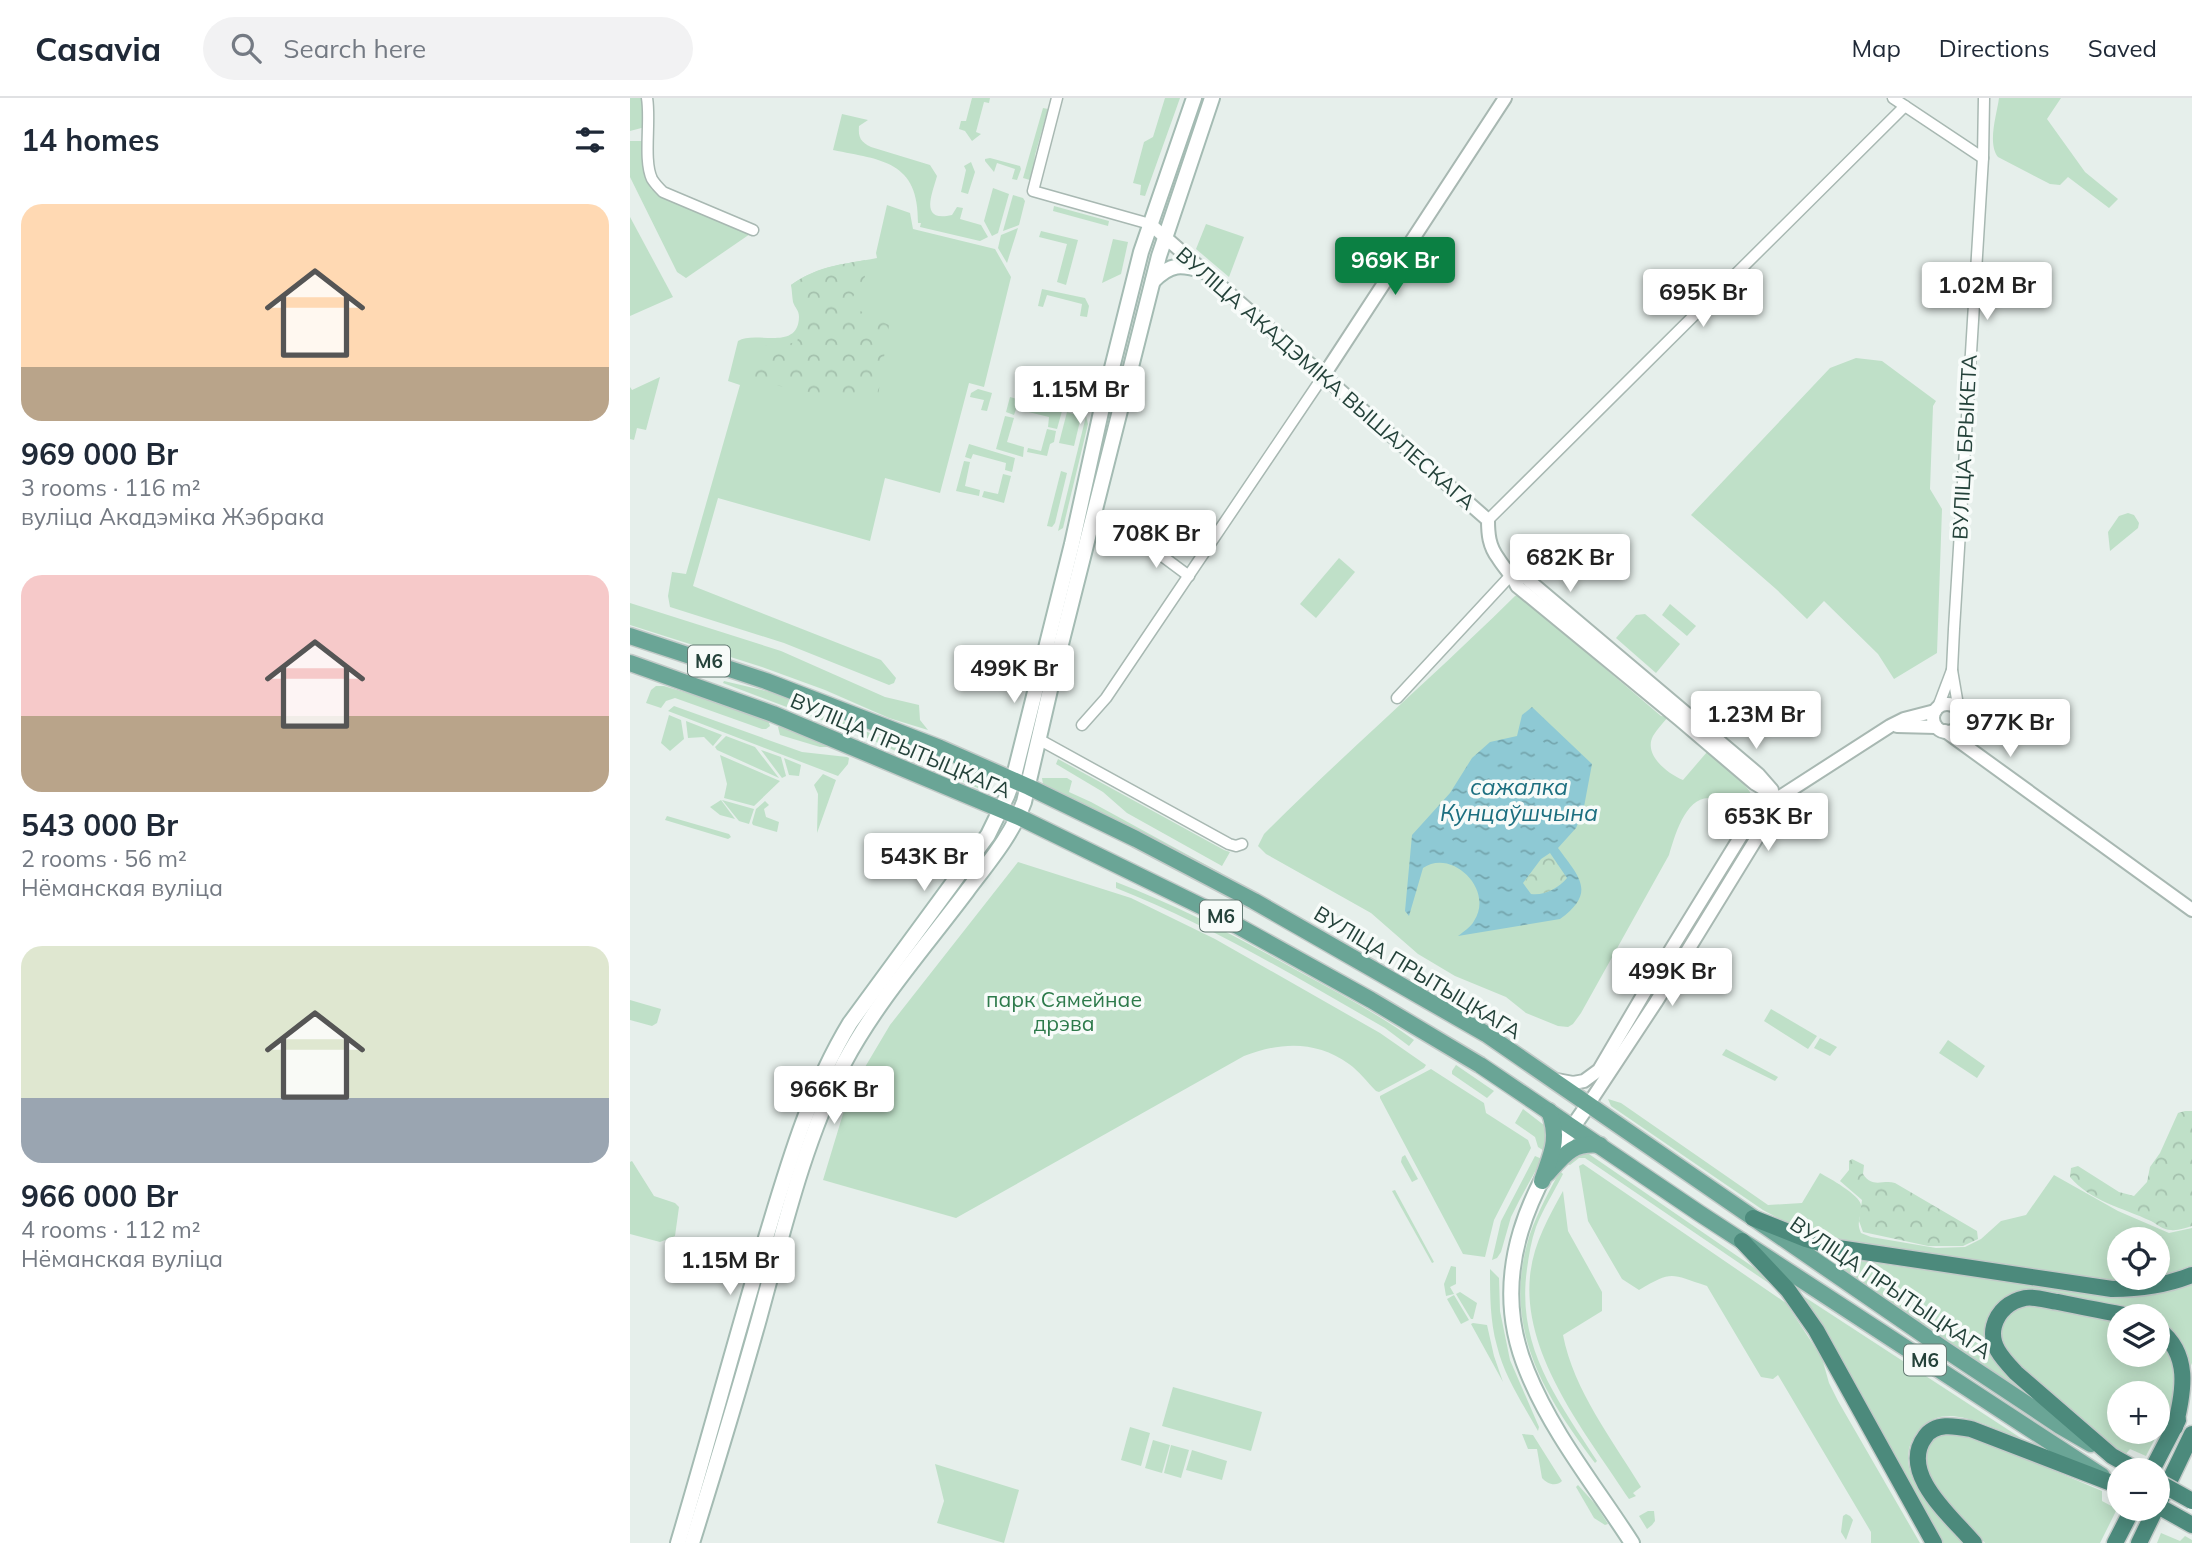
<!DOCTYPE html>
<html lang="en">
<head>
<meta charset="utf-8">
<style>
	body { margin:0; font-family:Mulish,sans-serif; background:#f2f2f3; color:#1f2937; height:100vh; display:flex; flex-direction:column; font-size:26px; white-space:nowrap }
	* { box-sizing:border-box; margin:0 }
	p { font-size:23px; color:#747a83 }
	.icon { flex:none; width:38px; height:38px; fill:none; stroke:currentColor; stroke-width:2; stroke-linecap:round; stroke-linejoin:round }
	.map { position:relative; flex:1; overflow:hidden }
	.details { display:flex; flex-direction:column; background:#fff; width:630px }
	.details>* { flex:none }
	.tools { position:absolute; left:1477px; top:1129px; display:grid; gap:14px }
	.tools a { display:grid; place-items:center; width:63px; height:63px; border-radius:50%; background:#fff; box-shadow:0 4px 18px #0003; font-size:35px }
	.price { position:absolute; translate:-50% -60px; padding:0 16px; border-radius:7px; background:#fff; color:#222; font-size:23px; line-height:46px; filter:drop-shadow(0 2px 4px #0008) }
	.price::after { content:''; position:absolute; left:50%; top:42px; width:21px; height:16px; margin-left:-10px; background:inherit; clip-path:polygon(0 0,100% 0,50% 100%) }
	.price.current { background:#0b8043; color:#fff }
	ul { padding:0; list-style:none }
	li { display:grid; align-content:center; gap:14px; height:371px; padding:0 21px }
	li span { display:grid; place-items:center; height:217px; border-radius:21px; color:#555 }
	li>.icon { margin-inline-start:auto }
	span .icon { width:126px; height:126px; fill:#fffc; stroke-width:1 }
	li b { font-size:30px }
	h2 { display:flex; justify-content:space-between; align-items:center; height:84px; padding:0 21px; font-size:30px }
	header { display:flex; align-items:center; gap:42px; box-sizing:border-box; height:98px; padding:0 35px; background:#fff; border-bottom:2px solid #e0e1e3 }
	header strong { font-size:33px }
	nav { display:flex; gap:38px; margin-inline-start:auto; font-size:24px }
	.search { width:490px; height:63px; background:#f2f2f3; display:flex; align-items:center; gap:18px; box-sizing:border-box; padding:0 24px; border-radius:38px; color:#747a83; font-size:26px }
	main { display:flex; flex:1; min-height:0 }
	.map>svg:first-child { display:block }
	.green { fill:#bfe0c8; fill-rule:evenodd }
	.forest { fill:url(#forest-crowns) }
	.water { fill:url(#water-ripples); fill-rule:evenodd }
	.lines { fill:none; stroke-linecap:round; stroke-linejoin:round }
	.minor-casing { stroke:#a8b8b2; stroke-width:13 }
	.tertiary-casing { stroke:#a8b8b2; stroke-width:16 }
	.secondary-casing { stroke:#a4bbb3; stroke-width:18 }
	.primary-casing { stroke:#c2cac8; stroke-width:19 }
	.trunk-casing { stroke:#c2cac8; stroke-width:19 }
	.minor { stroke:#fff; stroke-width:10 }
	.tertiary { stroke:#fff; stroke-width:12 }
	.secondary { stroke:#fff; stroke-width:14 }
	.primary { stroke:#6aa596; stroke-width:16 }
	.trunk { stroke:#4c8a7c; stroke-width:16 }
	.trunk-bridge-casing { stroke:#c2cac8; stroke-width:19; stroke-linecap:butt }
	.trunk-bridge { stroke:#4c8a7c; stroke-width:16 }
	.labels { text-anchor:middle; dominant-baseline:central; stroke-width:7; stroke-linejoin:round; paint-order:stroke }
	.shield { fill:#f7fbf9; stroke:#637a73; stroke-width:2 }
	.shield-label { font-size:19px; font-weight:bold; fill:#24423a }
	.street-label { font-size:21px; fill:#24423a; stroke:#f7fbf9 }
	.park-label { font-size:21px; fill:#2d7a4b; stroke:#f7fbf9 }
	.water-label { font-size:23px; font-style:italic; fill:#1c6f80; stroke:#f7fbf9 }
</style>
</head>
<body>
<header>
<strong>Casavia</strong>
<div class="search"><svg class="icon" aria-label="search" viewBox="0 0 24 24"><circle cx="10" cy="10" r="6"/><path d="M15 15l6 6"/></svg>Search here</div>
<nav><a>Map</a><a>Directions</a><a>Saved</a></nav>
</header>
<main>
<section class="details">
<h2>14 homes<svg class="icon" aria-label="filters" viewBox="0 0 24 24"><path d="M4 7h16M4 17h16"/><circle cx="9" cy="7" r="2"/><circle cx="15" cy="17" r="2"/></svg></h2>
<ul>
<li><span style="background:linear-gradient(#ffd9b3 75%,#b9a48a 0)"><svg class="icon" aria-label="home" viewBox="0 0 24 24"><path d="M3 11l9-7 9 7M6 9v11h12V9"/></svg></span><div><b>969 000 Br</b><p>3 rooms · 116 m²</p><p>вуліца Акадэміка Жэбрака</p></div></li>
<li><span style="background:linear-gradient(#f6c9c9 65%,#b9a48a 0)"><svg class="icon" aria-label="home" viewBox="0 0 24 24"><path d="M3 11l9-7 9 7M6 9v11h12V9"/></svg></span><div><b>543 000 Br</b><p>2 rooms · 56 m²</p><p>Нёманская вуліца</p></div></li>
<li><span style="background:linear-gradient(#dfe7d0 70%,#9aa5b1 0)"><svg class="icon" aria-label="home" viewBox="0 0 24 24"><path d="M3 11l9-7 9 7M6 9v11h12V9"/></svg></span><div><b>966 000 Br</b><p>4 rooms · 112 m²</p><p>Нёманская вуліца</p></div></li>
</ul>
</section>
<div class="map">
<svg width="1562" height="1445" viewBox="0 0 1562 1445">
	<defs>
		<pattern id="forest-crowns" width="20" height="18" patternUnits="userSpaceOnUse" patternTransform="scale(1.75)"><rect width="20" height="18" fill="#bfe0c8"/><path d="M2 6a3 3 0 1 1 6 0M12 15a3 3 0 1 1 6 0" fill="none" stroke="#a4c1ad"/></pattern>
		<pattern id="water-ripples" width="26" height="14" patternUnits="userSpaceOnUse" patternTransform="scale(1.75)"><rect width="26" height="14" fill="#8ec9d4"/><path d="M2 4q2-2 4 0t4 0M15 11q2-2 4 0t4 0" fill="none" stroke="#74a5ad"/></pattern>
	</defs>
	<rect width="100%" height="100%" fill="#e6efeb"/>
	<g class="green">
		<path d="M0,0H16L19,28L0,33Z"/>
		<path d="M342,0H360L359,5L354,4L346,34L351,36L342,43L335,33L329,31L331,23H336Z"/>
		<path d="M535,0H550L515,98L510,97L511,87L503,85L514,44L523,39Z"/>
		<path d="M1369,0H1431L1417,21L1455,74L1488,101L1479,110L1438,79L1430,87L1420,86L1368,59C1357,45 1367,16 1369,0Z"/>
		<path d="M413,10L418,11L405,57L403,78L400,82L393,80Z"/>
		<path d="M212,16L238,22L229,28C228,40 231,44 241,49L300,67L307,78C303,94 288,125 322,117L327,109L333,110L330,121L351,127L358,139L350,143L290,129L291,125H288C289,63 252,62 203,52Z"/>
		<path d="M0,43H12L21,91L120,136L56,180L47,174L0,79Z"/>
		<path d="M360,60L390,68L391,71L387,82L382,81L385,71L367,65L364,74L355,63V61Z"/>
		<path d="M341,64L345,74L338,96L331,94L336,72L334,68Z"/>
		<path d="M363,90L379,96L368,135L362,138L354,123Z"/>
		<path d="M383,97L393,100L395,103L389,127L373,133Z"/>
		<path d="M257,107L280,115L283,131L365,151L381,179L354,289L339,285L310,395L255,380L240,443L88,400L63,488L251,562L266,580L264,585L259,587L154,545L40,509L38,498L42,474L56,476L110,287L98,283L108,243C125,232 168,254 169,219C169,212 165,210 163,204C162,198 162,192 161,187C191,166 213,167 247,160L246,155Z"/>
		<path d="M424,108L479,123L478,128L423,113Z"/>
		<path d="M0,119L43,199L0,218Z"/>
		<path d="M576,126L614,139L599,179L566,151Z"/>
		<path d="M388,130L377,165L368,150L371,137Z"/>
		<path d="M411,133L448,142L436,187L427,184L437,146L409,139Z"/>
		<path d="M483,141L498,144L491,176L472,185Z"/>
		<path d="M412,191L455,200L459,208L457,219L450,218L452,206L417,197L413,209L408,208Z"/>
		<path d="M1226,260L1252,263L1306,303L1303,308L1300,391L1312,411L1307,555L1264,581L1248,556L1194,503L1177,521L1146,491L1061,417L1200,270Z"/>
		<path d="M30,279L16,332L7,330L4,342L0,341V289L2,292Z"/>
		<path d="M348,291L362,295L357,313L351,312L354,302L340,299L341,295Z"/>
		<path d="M380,299L432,313L427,331L418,329L419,319L386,311L384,317L376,314Z"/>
		<path d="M437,314L447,317L450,323L444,348L429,345Z"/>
		<path d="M375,318L384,320L377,344L394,349L393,359L366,351Z"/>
		<path d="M456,318L458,326L433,430L428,433Z"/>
		<path d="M417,331L426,333L424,344L420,346L417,358L397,354L398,350L411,353Z"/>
		<path d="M339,346L385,360L382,374L375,372L376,365L343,356L341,361L335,359Z"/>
		<path d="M334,363L340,364L335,388L350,392L349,398L326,393Z"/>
		<path d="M431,373L437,375L425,425L422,429L417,428Z"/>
		<path d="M373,376L381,378L374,405L352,399L354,393L368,396Z"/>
		<path d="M1498,415L1504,417L1509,425L1508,430L1480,453L1478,434L1489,418Z"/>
		<path d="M709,460L725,474L686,520L670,506Z"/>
		<path d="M889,497L1031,618L1038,619C1033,625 1027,631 1023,638C1013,657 1038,676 1053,682L1077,654C1092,667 1126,689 1125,710L1116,716C1104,714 1096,704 1085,701C1057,693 1045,737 1039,757L951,915L943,926L938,929L928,928L896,915L876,899L825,878L788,856L741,815L636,756L628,748L634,736C716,654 803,579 885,498Z"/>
		<path d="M0,505L151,553L255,599L289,607L290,622L298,632L259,620L195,592L132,569L0,527Z"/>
		<path d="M1040,506L1066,528L1057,538L1032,517Z"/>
		<path d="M1015,516L1050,546L1026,575L986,540L1006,517Z"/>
		<path d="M94,583L140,594L204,619L354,686L356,690L352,692L226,635L93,585Z"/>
		<path d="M26,588H34L84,603L138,622L140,628L136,631H132L45,600L36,603L31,610L16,605L21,592Z"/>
		<path d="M44,608L172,654L217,659L219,660L218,666L208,678L38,613Z"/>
		<path d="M39,617L51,622L54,641L40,653L31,645Z"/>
		<path d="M56,623L92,637L83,648L74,639L58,640Z"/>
		<path d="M152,627L199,647L198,649H190L150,637L148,629Z"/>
		<path d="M96,638L125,649L149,680L87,652L85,649Z"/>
		<path d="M131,652L151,659L156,678L152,680Z"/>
		<path d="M90,657L150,683L124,708L94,700L97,686Z"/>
		<path d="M154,660L171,667L169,678L159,677Z"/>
		<path d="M428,661L594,752L600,754L592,768L497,715L473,694L426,666Z"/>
		<path d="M193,676L206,682L187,735L188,696L184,687Z"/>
		<path d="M412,680H437L442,683L439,694L461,704L591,775L589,779L418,690L413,686Z"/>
		<path d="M91,702L105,721L90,717L80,709Z"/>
		<path d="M92,702L124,711L119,726L109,723Z"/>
		<path d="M135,703L139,707L134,711L136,719L149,724L147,734L123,727L122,725L126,711Z"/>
		<path d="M37,718L99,736L101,739L98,741L35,722Z"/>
		<path d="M388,764L501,800L585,841L750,935L796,967L794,970L749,994L746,993C737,984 729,973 719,966C686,942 650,944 614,958L326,1120L193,1082L219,996L260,927Z"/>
		<path d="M486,784C549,808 609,840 668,873C708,895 747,915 784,942L779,948L755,930C668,880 580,827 486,790Z"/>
		<path d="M0,902L31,911L27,925L22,928L0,922Z"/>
		<path d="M1141,911L1187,938L1178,951L1134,923Z"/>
		<path d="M1190,940L1207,949L1200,958L1184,950Z"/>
		<path d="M1318,942L1355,968L1347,980L1309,955Z"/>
		<path d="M1096,951L1148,979L1145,983L1092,957Z"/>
		<path d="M826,967L864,993L857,1000L822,976V973Z"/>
		<path d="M801,971L854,1005L856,1015L898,1042L901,1050L864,1122L855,1159L833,1156L750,1000V998Z"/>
		<path d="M978,1001L991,1005L1138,1107L1172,1105L1190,1075C1199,1080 1230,1097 1231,1107C1233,1118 1225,1122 1231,1135L1241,1139L1306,1150L1335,1149L1351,1141L1371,1123L1396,1117L1424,1077L1488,1113L1539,1135L1562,1130V1169L1538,1179L1502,1184L1452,1181L1182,1139L1133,1112L981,1008ZM1489,1141H1528V1180H1489Z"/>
		<path d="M893,1011L919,1031L916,1054L908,1049L905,1039L885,1025Z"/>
		<path d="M956,1054L1129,1173L1140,1186L955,1060H949L940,1067L934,1065L938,1060Z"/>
		<path d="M775,1057L788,1081L782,1084L771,1064L772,1059Z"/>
		<path d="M905,1058L912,1061L889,1103L881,1119L871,1154L867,1160L862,1162L871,1123Z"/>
		<path d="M2,1063L24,1098L45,1105L49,1109L45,1138L30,1144L0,1136V1064Z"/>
		<path d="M953,1066L1156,1205L1192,1260L1199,1285L1208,1303L1290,1445H1241V1434L1148,1277L1143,1281L1131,1279L1077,1188C1040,1176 1043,1172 1009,1192L992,1181L958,1123L949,1068Z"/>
		<path d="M930,1073L933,1076C924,1094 913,1111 906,1129C901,1143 899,1157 897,1171C886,1249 927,1301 967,1363L965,1365C912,1294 871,1227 900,1136C908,1114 919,1093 930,1073Z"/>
		<path d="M765,1092L804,1164L802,1165L762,1093Z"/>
		<path d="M933,1093L938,1133L972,1194V1213L933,1237C944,1293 982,1341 1011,1389L1003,1395L1006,1398L999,1401C958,1338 892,1258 900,1178C903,1147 918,1120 933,1093Z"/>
		<path d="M1170,1147L1209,1160L1471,1197C1503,1199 1531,1196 1562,1186V1265L1558,1274L1528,1224V1218H1517L1504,1213L1402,1194L1392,1195L1358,1249L1373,1273L1423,1315Z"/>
		<path d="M821,1168L826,1169V1186L820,1189L824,1196L816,1198L814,1186Z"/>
		<path d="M860,1171L869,1180L870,1213L880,1262L909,1329L908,1333C893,1306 874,1278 867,1248C860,1223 860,1197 860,1171Z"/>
		<path d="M830,1194L847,1205L843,1221H841L826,1196Z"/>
		<path d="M1170,1196L1400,1346C1382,1338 1347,1321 1329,1319C1314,1316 1300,1320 1290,1331C1254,1370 1308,1417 1333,1445H1310Z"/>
		<path d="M824,1197L839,1222L831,1226L817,1201Z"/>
		<path d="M1398,1207H1410L1489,1225V1256H1528V1240C1533,1247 1540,1255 1543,1264C1554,1296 1530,1330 1516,1358L1500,1351L1495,1357L1461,1332L1380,1260C1364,1235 1369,1216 1398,1207ZM1489,1295H1528V1334H1489Z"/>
		<path d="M843,1225L857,1227L864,1258L873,1284L841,1226Z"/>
		<path d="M543,1289L632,1314L621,1353L532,1328Z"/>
		<path d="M500,1329L520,1335L511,1368L491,1362Z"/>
		<path d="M1319,1335L1352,1342L1472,1393V1403L1487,1411L1470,1445H1355L1301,1384L1293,1357L1299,1344L1308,1337Z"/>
		<path d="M892,1336L903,1337L932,1383C926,1389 917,1386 912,1380L907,1351H898Z"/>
		<path d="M523,1342L540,1347L532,1375L515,1370Z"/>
		<path d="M541,1347L559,1352L551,1380L534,1375Z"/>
		<path d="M562,1352L597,1363L592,1382L556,1372Z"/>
		<path d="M305,1366L389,1392L374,1445L307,1425L314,1403Z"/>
		<path d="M948,1387L966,1407L978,1426L975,1427L964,1420L946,1389Z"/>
		<path d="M1018,1413H1024L1025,1423L1022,1427L1017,1431L1009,1418Z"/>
		<path d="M1216,1416L1220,1418L1223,1422L1216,1442L1211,1434L1213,1418Z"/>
		<path d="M1531,1435L1550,1443L1555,1438L1562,1442V1445H1527Z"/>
	</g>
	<g class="forest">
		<path d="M235,162V179L218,207L259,227L248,298L211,301L122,282L130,247H152L167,244L175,212L168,204L161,187C185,170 207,167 235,162Z"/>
		<path d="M920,755L938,780C929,790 914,798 901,796L893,786L911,761Z"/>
		<path d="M1555,1013H1562V1128C1555,1130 1547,1133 1541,1132C1533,1132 1527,1126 1521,1123C1493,1110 1460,1103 1440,1079L1441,1070L1448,1068L1489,1094L1504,1098L1517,1084L1520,1069L1530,1055L1548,1015Z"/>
		<path d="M1222,1061L1234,1067L1233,1076C1243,1091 1253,1081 1265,1085L1347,1133L1348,1141L1333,1148H1298L1233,1134L1229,1123L1232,1102L1210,1083L1219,1072V1063Z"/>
	</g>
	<path class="water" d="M902,609L962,666L953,714L946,730L928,750C949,779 967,794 930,821L828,838C833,834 841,829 844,823C865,791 821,750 793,770L779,818L775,813L782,737L820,695L842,660L860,644L887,638L892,617ZM920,755L937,780C929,790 914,798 901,796L893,785L911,761Z"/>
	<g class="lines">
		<defs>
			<g id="minor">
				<path d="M17,0C21,23 13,62 22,81C25,86 29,90 33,94L123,132"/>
				<path d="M427,0L403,93L520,126"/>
				<path d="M1263,0L1353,60"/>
				<path d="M858,422L1275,8"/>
				<path d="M512,443L559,478"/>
				<path d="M767,600L882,476"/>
				<path d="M1308,609L1322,572"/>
				<path d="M1329,613L1322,572L1324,531L1353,60L1354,0"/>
				<path d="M452,627L476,600L694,277"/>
				<path d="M410,642L599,746L606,748L612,746"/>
			</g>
			<g id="tertiary">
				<path d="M520,126L858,422C858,436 859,448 868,460C874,470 882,477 887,488L1049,621L1124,685L1149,700"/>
				<path d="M694,277L875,0"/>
				<path d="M882,476L896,480L1128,676L1142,692"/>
				<circle cx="1317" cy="620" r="14"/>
				<path d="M1267,628L1306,629"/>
				<path d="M1315,633L1562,812"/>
				<path d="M927,982L943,985L954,983L969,972L1013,897L1125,715L1260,628L1274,621L1305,613"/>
				<path d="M958,1007L1026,904L1144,712L1149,700"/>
			</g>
			<g id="secondary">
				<path d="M523,183C541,165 551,166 574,173"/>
				<path d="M958,1007C901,1087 856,1175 897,1273C922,1335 966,1389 1002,1445"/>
				<path d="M48,1445C77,1348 103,1250 132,1153C156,1074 177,996 220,925L358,737L377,698L383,682L442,446L471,314L511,154L564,0"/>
				<path d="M62,1445C85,1371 108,1296 129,1221C153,1134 173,1046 214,965C247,903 295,849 337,793C358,765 382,737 394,704L426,566L529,158L582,0"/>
			</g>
			<g id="primary">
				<path d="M0,538L136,583L310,650L399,689L506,741L624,803L856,936L1314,1251L1430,1328L1461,1346"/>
				<path d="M0,565L143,616L389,719L579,812L741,902L850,967L1069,1115L1472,1378"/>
				<path d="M917,1076C934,1057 942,1044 970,1047"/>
				<path d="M912,1083C921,1056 930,1042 919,1013"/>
			</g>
			<g id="trunk">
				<path d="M1123,1120L1176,1141L1208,1150L1482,1191C1510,1191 1535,1188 1562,1177"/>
				<path d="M1112,1143L1158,1192L1186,1232L1304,1445"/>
				<path d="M1498,1218C1474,1213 1451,1209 1428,1204C1418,1203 1405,1198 1395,1200C1380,1203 1368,1213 1364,1228C1359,1247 1373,1261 1386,1275L1482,1358L1507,1372"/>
				<path d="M1528,1231C1561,1256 1554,1293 1545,1329"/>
				<path d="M1522,1372L1548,1322"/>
				<path d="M1528,1407L1562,1336"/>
				<path d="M1528,1408L1562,1427"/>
				<path d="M1344,1445C1323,1420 1268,1375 1295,1339C1305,1324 1325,1328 1341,1331L1489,1388"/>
				<path d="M1485,1445L1503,1410"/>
				<path d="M1509,1445L1526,1410"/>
			</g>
		</defs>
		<use href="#minor" class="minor-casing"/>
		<use href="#tertiary" class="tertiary-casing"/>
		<use href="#secondary" class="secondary-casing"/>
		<use href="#primary" class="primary-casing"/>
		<use href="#trunk" class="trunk-casing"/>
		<use href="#minor" class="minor"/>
		<use href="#tertiary" class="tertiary"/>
		<use href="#secondary" class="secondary"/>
		<use href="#primary" class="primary"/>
		<use href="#trunk" class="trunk"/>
		<defs>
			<path id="trunk-bridge" d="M1528,1384L1562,1403"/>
		</defs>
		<use href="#trunk-bridge" class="trunk-bridge-casing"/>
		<use href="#trunk-bridge" class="trunk-bridge"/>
	</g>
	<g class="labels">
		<g class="shield">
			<rect x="58" y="547.5" width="42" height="31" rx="5"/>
			<rect x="570" y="802.5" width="42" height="31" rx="5"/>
			<rect x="1274" y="1246.5" width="42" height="31" rx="5"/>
		</g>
		<g class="shield-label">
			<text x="79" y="563">М6</text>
			<text x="591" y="818">М6</text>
			<text x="1295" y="1262">М6</text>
		</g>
		<g class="street-label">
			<text transform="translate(696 280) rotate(41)">ВУЛІЦА АКАДЭМІКА ВЫШАЛЕСКАГА</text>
			<text transform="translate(1334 349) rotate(-87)">ВУЛІЦА БРЫКЕТА</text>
			<text transform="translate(271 647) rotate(23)">ВУЛІЦА ПРЫТЫЦКАГА</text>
			<text transform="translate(788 874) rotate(31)">ВУЛІЦА ПРЫТЫЦКАГА</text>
			<text transform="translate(1261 1189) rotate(34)">ВУЛІЦА ПРЫТЫЦКАГА</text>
		</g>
		<g class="park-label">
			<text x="434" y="901">парк Сямейнае<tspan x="434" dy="24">дрэва</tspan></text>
		</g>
		<g class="water-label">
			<text x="889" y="688">сажалка<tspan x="889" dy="26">Кунцаўшчына</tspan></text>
		</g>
	</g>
</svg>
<div class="tools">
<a><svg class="icon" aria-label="locate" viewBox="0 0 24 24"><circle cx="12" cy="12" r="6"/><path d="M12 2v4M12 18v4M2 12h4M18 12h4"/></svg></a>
<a><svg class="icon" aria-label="layers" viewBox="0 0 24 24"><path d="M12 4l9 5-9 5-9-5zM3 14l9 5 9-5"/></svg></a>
<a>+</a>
<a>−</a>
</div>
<b class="price current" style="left:765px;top:199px">969K Br</b>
<b class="price" style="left:1357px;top:224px">1.02M Br</b>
<b class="price" style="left:1073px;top:231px">695K Br</b>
<b class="price" style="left:450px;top:328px">1.15M Br</b>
<b class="price" style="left:526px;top:472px">708K Br</b>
<b class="price" style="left:940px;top:496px">682K Br</b>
<b class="price" style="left:384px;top:607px">499K Br</b>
<b class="price" style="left:1126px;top:653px">1.23M Br</b>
<b class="price" style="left:1380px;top:661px">977K Br</b>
<b class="price" style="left:1138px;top:755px">653K Br</b>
<b class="price" style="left:294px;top:795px">543K Br</b>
<b class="price" style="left:1042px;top:910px">499K Br</b>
<b class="price" style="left:204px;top:1028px">966K Br</b>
<b class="price" style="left:100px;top:1199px">1.15M Br</b>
</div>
</main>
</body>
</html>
